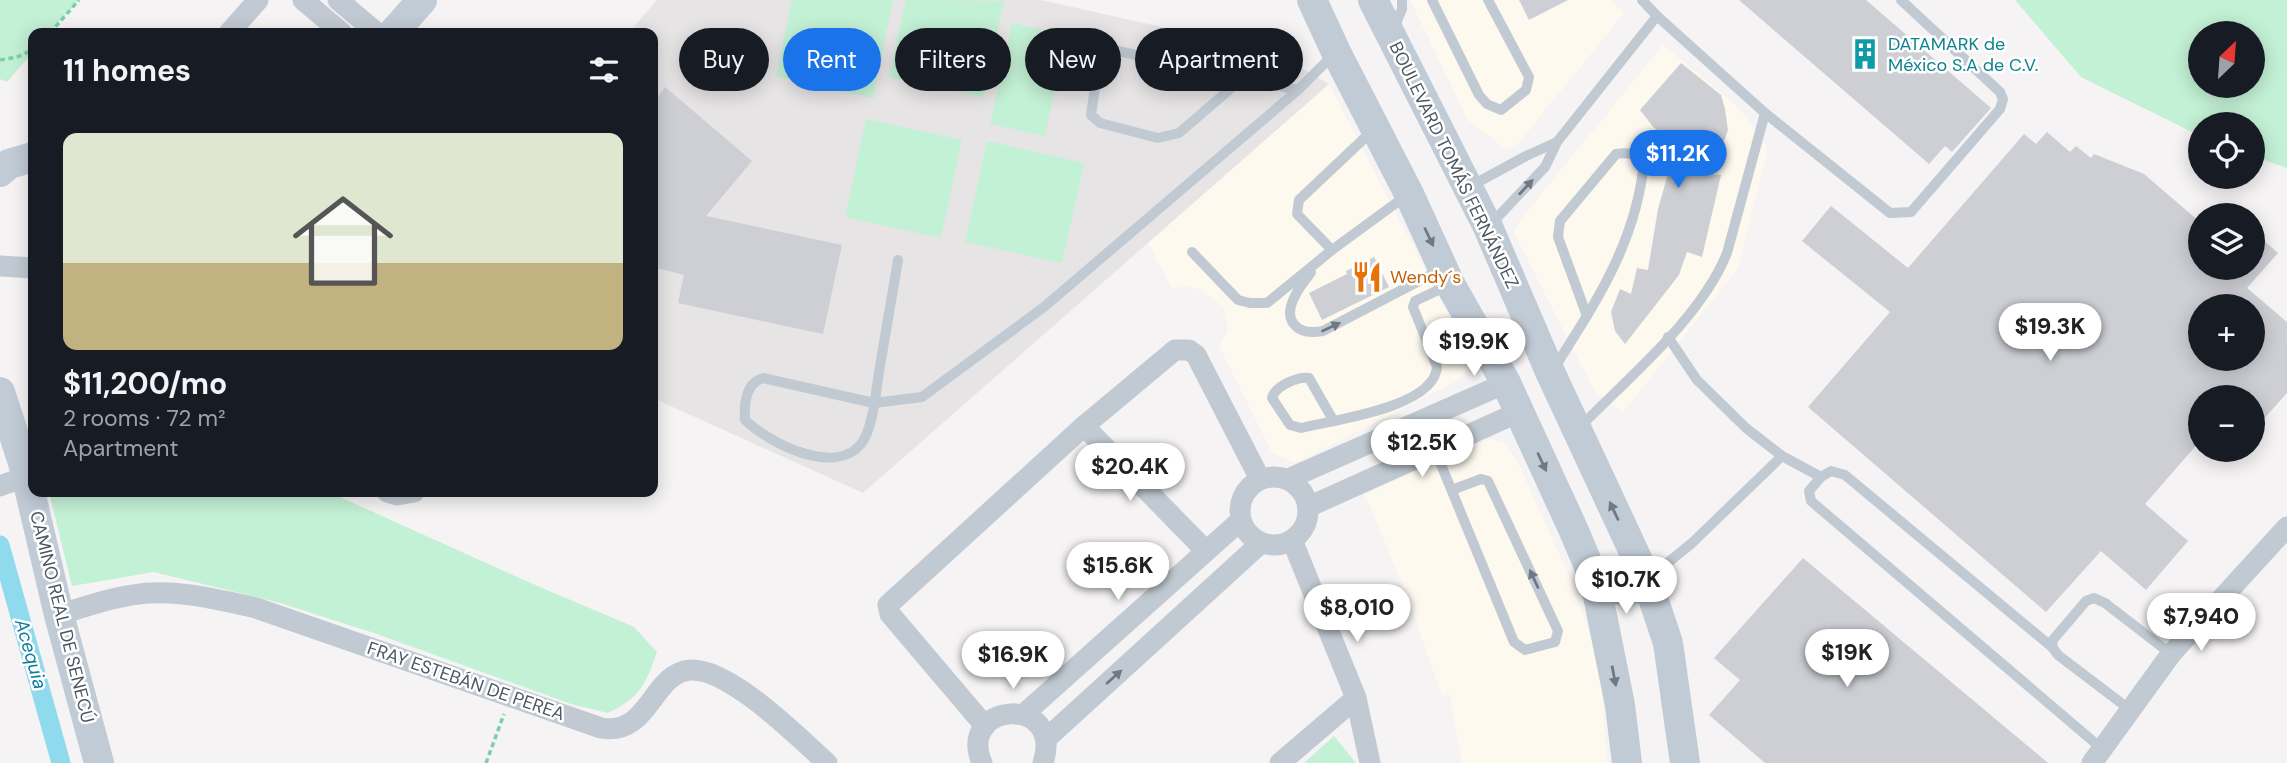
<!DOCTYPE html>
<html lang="en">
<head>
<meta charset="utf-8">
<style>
	body { margin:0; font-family:"DM Sans",sans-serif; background:#242831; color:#f1f3f6; height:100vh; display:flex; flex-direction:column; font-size:26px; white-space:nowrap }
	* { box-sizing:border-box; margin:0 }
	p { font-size:23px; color:#9ea1a6 }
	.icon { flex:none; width:38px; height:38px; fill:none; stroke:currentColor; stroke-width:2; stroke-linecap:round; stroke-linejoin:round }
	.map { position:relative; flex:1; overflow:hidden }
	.details { position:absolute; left:28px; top:28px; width:630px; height:469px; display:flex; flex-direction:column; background:#171b24; border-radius:14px; box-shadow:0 4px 18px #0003 }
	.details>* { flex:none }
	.guide { position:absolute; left:679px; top:28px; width:665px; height:63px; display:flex; gap:14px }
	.needle { width:46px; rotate:25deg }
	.controls { position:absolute; left:2188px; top:21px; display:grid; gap:14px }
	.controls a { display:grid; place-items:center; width:77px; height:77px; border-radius:50%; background:#171b24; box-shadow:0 4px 18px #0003; font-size:35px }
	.price { position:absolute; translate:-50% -60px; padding:0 16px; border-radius:24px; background:#fff; color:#222; font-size:23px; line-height:46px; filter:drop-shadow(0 2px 4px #0008) }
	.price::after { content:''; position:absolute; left:50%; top:42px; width:21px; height:16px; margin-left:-10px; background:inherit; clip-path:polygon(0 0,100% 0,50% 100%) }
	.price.selected { background:#1a73e8; color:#fff }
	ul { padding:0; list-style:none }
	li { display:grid; align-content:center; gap:14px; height:371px; padding:0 35px }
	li+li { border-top:2px solid #363941 }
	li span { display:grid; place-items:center; height:217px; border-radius:14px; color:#555 }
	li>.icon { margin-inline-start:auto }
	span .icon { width:126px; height:126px; fill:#fffc; stroke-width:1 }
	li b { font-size:30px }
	h2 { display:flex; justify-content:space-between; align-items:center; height:84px; padding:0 35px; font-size:30px }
	.tag { padding:0 24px; border-radius:32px; background:#171b24; box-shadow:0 4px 18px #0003; font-size:24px; line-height:63px }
	.tag.selected { background:#1a73e8; color:#fff }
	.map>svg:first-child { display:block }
	.commercial { fill:#fdf9ef }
	.education { fill:#e6e4e5 }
	.green { fill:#c3f1d5; fill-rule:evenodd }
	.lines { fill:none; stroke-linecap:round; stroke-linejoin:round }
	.canal { stroke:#90daee; stroke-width:19 }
	.building { fill:#cdcfd5; fill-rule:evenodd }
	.path { stroke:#7ad0a6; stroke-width:3.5; stroke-dasharray:5 3.5; stroke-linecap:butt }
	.lane { stroke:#c1cad2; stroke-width:10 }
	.street { stroke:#c1cad2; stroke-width:21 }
	.secondary { stroke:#c1cbd6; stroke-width:30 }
	.oneway { fill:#6e7983 }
	.oneway2 { fill:#6e7984 }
	.labels { text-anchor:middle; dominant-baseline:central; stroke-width:5; stroke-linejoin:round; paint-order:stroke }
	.culture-label { font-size:18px; fill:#0d838f; stroke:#fff; text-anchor:start }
	.street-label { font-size:18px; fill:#4a5661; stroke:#fff }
	.food-label { font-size:18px; fill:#c56008; stroke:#fff; text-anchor:start }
	.water-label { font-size:19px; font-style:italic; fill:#0c7c9b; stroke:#fff }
</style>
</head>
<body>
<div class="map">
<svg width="2287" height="763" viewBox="0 0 2287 763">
	<rect width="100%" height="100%" fill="#f5f3f3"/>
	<g class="commercial">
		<path d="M1410,0H1611L1624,13L1518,144L1505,149L1468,120Z"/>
		<path d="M1663,45L1738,107L1768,148L1738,268L1623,412L1595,392L1514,233L1520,220Z"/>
		<path d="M1329,84L1473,362L1459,380L1295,463L1272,453L1219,346L1228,330L1224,307L1198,289L1186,286L1172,289L1148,243Z"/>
		<path d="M1491,439L1505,444L1519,465L1571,581L1600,663L1607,763H1462L1450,695L1442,696L1408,599L1365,494Z"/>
	</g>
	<path class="education" d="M657,0H1041L1287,55L1291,62L1329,84L863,493L653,398V33H629Z"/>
	<g class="green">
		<path d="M0,0H79L49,33H33V52L7,82L0,79Z"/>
		<path d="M792,0H893L873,98L776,77Z"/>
		<path d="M906,0L1004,1L983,97L889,77Z"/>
		<path d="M2015,0H2287V168L2252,156V124H2200V136L2081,77ZM2252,33V86H2200V33Z"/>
		<path d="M1012,23L1066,35L1045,136L990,124Z"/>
		<path d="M866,119L962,140L941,238L845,217Z"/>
		<path d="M987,141L1084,163L1062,263L965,242Z"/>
		<path d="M49,492L331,493L526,581L634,627L657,652C645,686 640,697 608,713L571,704L374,633L280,603L154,572L72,586Z"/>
		<path d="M1334,736L1356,763H1304Z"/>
	</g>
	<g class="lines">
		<path class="canal" d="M0,545L61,763"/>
	</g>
	<g class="building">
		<path d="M1519,0H1568L1529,20Z"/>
		<path d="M1739,0H1866L1991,108L1952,152L1945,146L1929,164Z"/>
		<path d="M1681,63L1721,95L1725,109L1728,130L1712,174L1721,175L1702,257L1687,252L1679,275L1625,344L1615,331L1611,312L1620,289L1631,294L1637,268L1648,270L1658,209L1677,142L1654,128L1640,110Z"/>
		<path d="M665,87L752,161L706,216L842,245L823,334L678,303L684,275L653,267V104Z"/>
		<path d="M2047,132L2070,152L2076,146L2091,158L2094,154L2144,174L2200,222V268H2252V230L2278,253L2247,288L2287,322V393L2252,432V397H2200V441L2145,504L2188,541L2146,590L2101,551L2046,612L1808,407L1890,312L1802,241L1831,206L1908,268L2024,134L2036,144ZM2200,306H2252V359H2200Z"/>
		<path d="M1374,257L1389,287L1322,320L1309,293L1347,274L1346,271Z"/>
		<path d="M1803,558L2048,763H1765L1709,715L1740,680L1714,658Z"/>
	</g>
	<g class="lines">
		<g class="path">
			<path d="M50,33L79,0"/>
			<path d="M0,60L17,57L33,50"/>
			<path d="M486,763L504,714"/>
		</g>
		<g class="lane">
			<path d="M1432,0L1479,95L1487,104L1501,110L1526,90L1529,77L1488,0"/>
			<path d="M1642,0L1657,16L1765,113L1890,213L1911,212L2000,109L2003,99L2000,92L1901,0"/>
			<path d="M1394,28L1402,9V0"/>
			<path d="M1243,78L1179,133L1158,138L1100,123L1091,115L1099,60L1103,54L1113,50L1298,90"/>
			<path d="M1469,187L1526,156L1557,142"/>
			<path d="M1491,224L1545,167L1557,142L1657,16"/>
			<path d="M1332,250L1297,214L1299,200L1372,131"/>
			<path d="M1192,252L1238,300L1250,303H1267L1332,250L1407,195"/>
			<path d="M898,260C892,297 885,335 879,372C876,391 873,429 861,444C834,477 768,442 745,420C744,404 745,383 763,378L874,403L922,397L1044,307L1298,90L1335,53"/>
			<path d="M1311,272C1306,280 1299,287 1295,296C1282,321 1297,336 1323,331L1442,269"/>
			<path d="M1553,370C1596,302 1636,243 1644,162C1635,154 1628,152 1616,154L1560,221L1558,237L1587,316"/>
			<path d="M1333,420L1309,378C1298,376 1275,386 1272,398L1290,425L1301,428C1332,420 1434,408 1437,367L1413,307L1415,301L1449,285"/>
			<path d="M1580,427C1629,377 1701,318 1727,253L1765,113"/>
			<path d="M1390,434L1404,463"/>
			<path d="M1435,450L1514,642L1525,650L1555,642L1558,631L1488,481L1481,479L1452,490"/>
			<path d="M1782,456L1821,477"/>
			<path d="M1649,578L1692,543L1782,456L1746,428L1697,380L1668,337"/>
			<path d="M2053,648L1845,475L1831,471L1821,477L1809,491L1811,501L2101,748"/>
			<path d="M2129,709L2058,655L2053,648L2052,641L2086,601L2094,598L2105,603L2171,654"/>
		</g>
		<g class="street">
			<path d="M303,0L342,33"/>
			<path d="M338,0L377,33"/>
			<path d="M229,33L258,0"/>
			<path d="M0,266L33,268"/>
			<path d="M1084,426L1206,551"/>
			<circle cx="1274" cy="511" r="34"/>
			<path d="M1288,479L1506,383"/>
			<path d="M0,486L33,474"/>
			<path d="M387,492L397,495L414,492"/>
			<path d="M1308,507L1519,412"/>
			<path d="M1292,540L1356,698L1370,763"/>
			<path d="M59,615C83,607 107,599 132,595C173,588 216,599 256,608L601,728C649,737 652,673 690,670C729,667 799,738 827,763"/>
			<path d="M1024,714L1240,521"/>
			<path d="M985,726L890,614L888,605L1084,426L1175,350H1189L1196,355L1260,479"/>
			<path d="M1046,739L1261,543"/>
			<path d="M982,763C956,701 1065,694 1043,763"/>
			<path d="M1280,763L1356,698"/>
			<path d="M2092,763L2171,654L2287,527"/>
		</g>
		<g class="secondary">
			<path d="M1312,0L1336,52L1409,194L1450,284L1506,383L1574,531L1595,581L1620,705L1627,763"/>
			<path d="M1373,0L1488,227L1551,374L1647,580L1668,643L1685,763"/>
			<path d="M393,33L422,0"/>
			<path d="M0,172L9,164L33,157"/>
			<path d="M0,392L24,466L59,615L99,763"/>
			<path d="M1595,581C1613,590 1631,596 1647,580"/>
		</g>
	</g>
	<defs><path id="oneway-solid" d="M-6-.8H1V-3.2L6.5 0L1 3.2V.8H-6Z" transform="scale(1.75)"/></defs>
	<g class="oneway">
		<use href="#oneway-solid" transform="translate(1526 187) rotate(-47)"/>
		<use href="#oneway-solid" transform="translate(1331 327) rotate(-25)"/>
		<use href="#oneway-solid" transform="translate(1534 579) rotate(-115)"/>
		<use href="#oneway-solid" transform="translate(1114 677) rotate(-42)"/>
	</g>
	<g class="oneway2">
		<use href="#oneway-solid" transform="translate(1429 237) rotate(65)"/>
		<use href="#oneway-solid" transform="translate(1542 462) rotate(65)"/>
		<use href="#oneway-solid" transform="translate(1614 511) rotate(-115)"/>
		<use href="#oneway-solid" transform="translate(1614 676) rotate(79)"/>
	</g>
	<defs>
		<symbol id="building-bare" viewBox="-9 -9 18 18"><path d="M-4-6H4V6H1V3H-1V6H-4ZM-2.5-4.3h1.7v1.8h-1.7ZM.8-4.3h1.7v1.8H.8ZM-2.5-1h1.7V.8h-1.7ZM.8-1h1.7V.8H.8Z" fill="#0f9aa8" stroke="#fff" stroke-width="2.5" paint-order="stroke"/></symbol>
		<symbol id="restaurant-bare" viewBox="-9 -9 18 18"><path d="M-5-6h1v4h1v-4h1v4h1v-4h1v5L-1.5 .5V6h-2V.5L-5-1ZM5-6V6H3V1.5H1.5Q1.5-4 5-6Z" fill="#e8710a" stroke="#fff" stroke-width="2.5" paint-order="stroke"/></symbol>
	</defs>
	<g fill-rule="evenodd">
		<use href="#building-bare" x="1843" y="32" width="44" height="44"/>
		<use href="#restaurant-bare" x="1345" y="255" width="44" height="44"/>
	</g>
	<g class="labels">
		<g class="culture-label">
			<text x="1888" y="44">DATAMARK de<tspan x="1888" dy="21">México S.A de C.V.</tspan></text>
		</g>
		<g class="street-label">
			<text transform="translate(1454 165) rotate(64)">BOULEVARD TOMÁS FERNÁNDEZ</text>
			<text transform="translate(62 617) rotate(76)">CAMINO REAL DE SENECÚ</text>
			<text transform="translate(466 681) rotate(19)">FRAY ESTEBÁN DE PEREA</text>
		</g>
		<g class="food-label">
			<text x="1390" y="277">Wendy´s</text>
		</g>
		<g class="water-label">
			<text transform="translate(31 654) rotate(74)">Acequia</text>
		</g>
	</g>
</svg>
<div class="controls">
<a><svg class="needle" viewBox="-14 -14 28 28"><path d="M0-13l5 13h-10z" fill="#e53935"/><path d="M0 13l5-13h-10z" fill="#9ea1a6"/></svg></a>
<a><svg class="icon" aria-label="locate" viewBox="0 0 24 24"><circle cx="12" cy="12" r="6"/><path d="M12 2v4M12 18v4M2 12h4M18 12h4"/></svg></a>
<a><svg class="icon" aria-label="layers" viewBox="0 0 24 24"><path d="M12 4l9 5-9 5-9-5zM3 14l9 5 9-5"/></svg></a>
<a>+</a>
<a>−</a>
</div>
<b class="price selected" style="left:1678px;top:190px">$11.2K</b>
<b class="price" style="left:2050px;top:363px">$19.3K</b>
<b class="price" style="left:1474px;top:378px">$19.9K</b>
<b class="price" style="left:1422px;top:479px">$12.5K</b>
<b class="price" style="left:1130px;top:503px">$20.4K</b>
<b class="price" style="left:1118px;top:602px">$15.6K</b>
<b class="price" style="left:1626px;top:616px">$10.7K</b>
<b class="price" style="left:1357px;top:644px">$8,010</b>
<b class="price" style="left:2201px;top:653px">$7,940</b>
<b class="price" style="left:1847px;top:689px">$19K</b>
<b class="price" style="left:1013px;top:691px">$16.9K</b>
<div class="guide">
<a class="tag">Buy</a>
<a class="tag selected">Rent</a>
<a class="tag">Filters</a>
<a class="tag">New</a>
<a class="tag">Apartment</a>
</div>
<section class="details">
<h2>11 homes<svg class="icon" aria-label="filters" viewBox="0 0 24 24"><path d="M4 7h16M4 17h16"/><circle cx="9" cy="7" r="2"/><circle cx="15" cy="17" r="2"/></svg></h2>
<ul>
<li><span style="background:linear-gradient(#dfe7d0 60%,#c2b280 0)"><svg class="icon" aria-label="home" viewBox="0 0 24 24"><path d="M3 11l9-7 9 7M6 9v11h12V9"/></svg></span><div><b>$11,200/mo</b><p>2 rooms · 72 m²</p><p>Apartment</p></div></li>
</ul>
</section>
</div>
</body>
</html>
